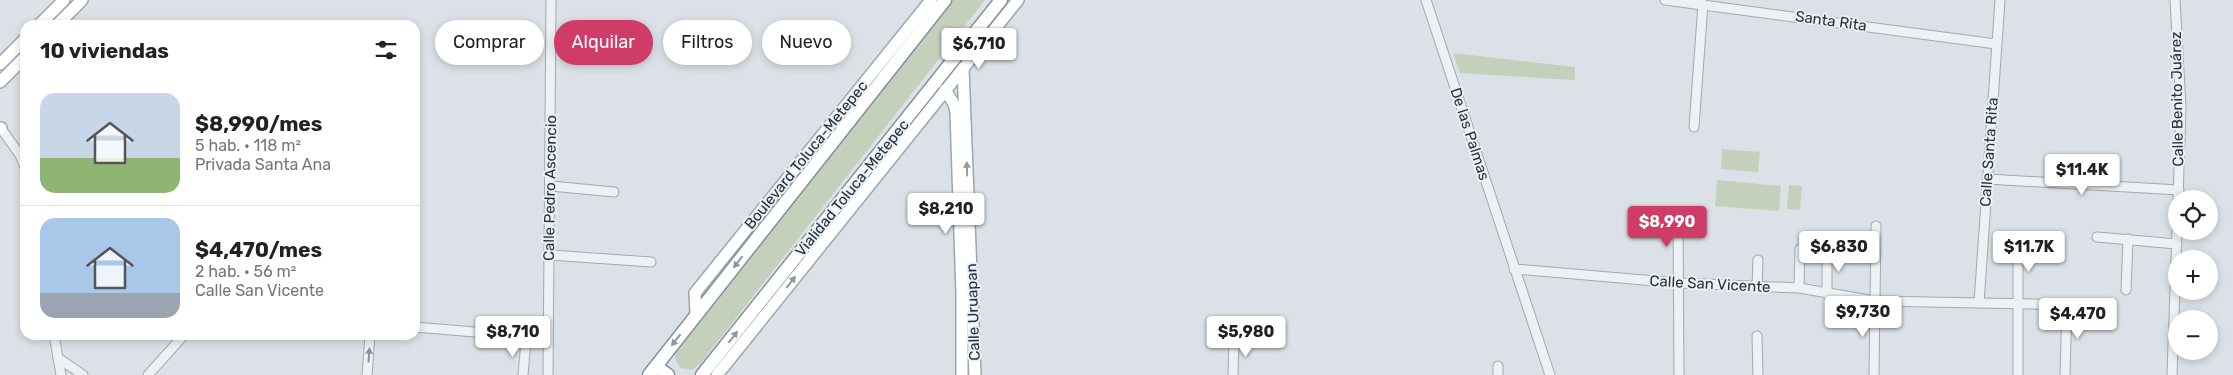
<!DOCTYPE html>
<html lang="es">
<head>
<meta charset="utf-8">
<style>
	body { margin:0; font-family:Rubik,sans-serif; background:#f6f6f6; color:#222; height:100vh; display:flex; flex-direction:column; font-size:19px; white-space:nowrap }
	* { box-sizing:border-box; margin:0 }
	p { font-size:16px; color:#767676 }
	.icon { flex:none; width:28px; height:28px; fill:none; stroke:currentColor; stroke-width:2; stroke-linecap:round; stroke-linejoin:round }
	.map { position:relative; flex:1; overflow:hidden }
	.panel { position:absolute; left:20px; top:20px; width:400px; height:320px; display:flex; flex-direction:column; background:#fff; border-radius:15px; box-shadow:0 2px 8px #0003 }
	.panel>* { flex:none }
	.top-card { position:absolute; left:435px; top:20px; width:475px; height:45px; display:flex; gap:10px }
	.controls { position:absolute; left:2168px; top:190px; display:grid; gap:10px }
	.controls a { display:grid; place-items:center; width:50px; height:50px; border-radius:50%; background:#fff; box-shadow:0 2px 8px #0003; font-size:25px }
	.price { position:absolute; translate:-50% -42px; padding:0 11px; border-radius:5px; background:#fff; color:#222; font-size:16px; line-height:32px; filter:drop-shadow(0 1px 2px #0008) }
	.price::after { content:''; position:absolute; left:50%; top:30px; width:15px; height:11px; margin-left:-8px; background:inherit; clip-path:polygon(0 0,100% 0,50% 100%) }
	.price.current { background:#d03c68; color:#fff }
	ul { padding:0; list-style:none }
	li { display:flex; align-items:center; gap:15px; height:125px; padding:0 20px }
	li+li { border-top:1px solid #e0e0e0 }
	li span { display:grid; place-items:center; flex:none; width:140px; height:100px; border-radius:15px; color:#555 }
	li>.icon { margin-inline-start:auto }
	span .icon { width:60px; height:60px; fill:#fffc; stroke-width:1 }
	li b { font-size:21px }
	h2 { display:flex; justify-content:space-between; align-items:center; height:60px; padding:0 20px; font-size:21px }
	.chip { padding:0 18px; border-radius:22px; background:#fff; box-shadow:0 2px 8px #0003; font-size:18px; line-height:45px }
	.chip.current { background:#d03c68; color:#fff }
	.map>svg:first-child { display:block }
	.green { fill:#c4d0bc }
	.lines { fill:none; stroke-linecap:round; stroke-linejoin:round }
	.minor-casing { stroke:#a1a9b0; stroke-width:11 }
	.major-casing { stroke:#9aa7b2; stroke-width:14 }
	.highway-casing { stroke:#83919d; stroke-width:15 }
	.minor { stroke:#eef1f4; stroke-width:9 }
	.major { stroke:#fff; stroke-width:11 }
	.highway { stroke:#fff; stroke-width:12 }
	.oneway { fill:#92989e }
	.oneway2 { fill:#8a9198 }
	.labels { text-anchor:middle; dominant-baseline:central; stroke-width:4; stroke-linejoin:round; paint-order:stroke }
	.street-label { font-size:15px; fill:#25313c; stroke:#eaf0f4 }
</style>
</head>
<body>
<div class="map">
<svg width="2233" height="375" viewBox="0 0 2233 375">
	<rect width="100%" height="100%" fill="#dbe1e6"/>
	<g class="green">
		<path d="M952,0H985L700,364L692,370L680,368L675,358L676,352Z"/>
		<path d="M1453,53L1575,67V80L1460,73Z"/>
		<path d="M1722,149L1760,152L1758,172L1721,169Z"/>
		<path d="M1717,180L1781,186L1779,211L1715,206Z"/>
		<path d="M1789,185L1802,186L1800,210L1787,209Z"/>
	</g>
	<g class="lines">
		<defs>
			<g id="minor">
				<path d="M1426,0L1550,375"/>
				<path d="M1665,0L1996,44"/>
				<path d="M2175,0L2181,107L2178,199"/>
				<path d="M0,127L20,155L25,167"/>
				<path d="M1694,127L1703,4"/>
				<path d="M1987,179L2179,190"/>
				<path d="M551,186L614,192"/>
				<path d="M1678,214L1679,375"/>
				<path d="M2097,237L2177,244"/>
				<path d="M2018,241V375"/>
				<path d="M1827,253V294"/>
				<path d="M550,255L651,262"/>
				<path d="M1514,269L1679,283L1799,288L1875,301L2085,305"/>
				<path d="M1757,287L1758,260"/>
				<path d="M1799,288L1800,249"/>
				<path d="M2126,290L2128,239"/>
				<path d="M1979,303L2000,0"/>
				<path d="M415,327L523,336L526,341L523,375"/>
				<path d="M54,335L61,375"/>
				<path d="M1757,336L1758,375"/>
				<path d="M58,358L83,375"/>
				<path d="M148,375L184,335"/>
				<path d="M367,375L370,335"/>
				<path d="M548,375L551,0"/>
				<path d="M1233,375L1234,340"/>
				<path d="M1498,375V366"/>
				<path d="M1874,375L1876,226"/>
				<path d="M2065,375L2067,305"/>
				<path d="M2172,375L2177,231"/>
			</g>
			<g id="major">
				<path d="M39,25L64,0"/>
				<path d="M57,25L82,0"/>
				<path d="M0,64L25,39"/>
				<path d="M963,68L975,375"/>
				<path d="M0,82L25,57"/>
				<path d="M945,90L954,104L956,112L962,294V375"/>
				<path d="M0,128H1"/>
				<path d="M696,314L695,293L931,0"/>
				<path d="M717,375L1018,0"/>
			</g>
			<g id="highway">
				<path d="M656,366L668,375"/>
				<path d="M649,375L945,0"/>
				<path d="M702,375L1001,0"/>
			</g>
		</defs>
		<use href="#minor" class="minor-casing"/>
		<use href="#major" class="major-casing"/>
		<use href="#highway" class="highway-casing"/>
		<use href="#minor" class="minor"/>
		<use href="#major" class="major"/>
		<use href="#highway" class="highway"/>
	</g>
	<defs><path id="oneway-solid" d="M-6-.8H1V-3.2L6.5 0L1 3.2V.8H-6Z" transform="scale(1.25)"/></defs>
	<g class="oneway">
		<use href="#oneway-solid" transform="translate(967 169) rotate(-92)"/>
		<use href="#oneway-solid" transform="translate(738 262) rotate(128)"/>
		<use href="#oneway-solid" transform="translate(791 282) rotate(-52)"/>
		<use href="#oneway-solid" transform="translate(733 337) rotate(-52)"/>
		<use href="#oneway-solid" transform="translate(676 340) rotate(128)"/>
	</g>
	<use class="oneway2" href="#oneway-solid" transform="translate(369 355) rotate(-86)"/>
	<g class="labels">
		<g class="street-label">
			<text transform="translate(1831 21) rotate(8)">Santa Rita</text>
			<text transform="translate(2177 99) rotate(-91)">Calle Benito Juárez</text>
			<text transform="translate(1470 134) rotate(72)">De las Palmas</text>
			<text transform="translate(1989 152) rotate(-86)">Calle Santa Rita</text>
			<text transform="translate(806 155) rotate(-51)">Boulevard Toluca-Metepec</text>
			<text transform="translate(550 188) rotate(-89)">Calle Pedro Ascencio</text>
			<text transform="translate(852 188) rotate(-51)">Vialidad Toluca-Metepec</text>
			<text transform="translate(1710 284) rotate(3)">Calle San Vicente</text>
			<text transform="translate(973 312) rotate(-92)">Calle Uruapan</text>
		</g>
	</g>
</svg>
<div class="controls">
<a><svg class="icon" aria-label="locate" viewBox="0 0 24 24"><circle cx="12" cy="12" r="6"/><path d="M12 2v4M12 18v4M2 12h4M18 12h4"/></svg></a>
<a>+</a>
<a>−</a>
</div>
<b class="price" style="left:979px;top:70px">$6,710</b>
<b class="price" style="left:2082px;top:196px">$11.4K</b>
<b class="price" style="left:946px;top:235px">$8,210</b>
<b class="price current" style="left:1667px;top:248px">$8,990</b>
<b class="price" style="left:1839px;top:273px">$6,830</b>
<b class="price" style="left:2029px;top:273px">$11.7K</b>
<b class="price" style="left:1863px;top:338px">$9,730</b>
<b class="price" style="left:2078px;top:340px">$4,470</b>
<b class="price" style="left:513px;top:358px">$8,710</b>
<b class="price" style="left:1246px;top:358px">$5,980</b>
<div class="top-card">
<a class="chip">Comprar</a>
<a class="chip current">Alquilar</a>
<a class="chip">Filtros</a>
<a class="chip">Nuevo</a>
</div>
<section class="panel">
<h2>10 viviendas<svg class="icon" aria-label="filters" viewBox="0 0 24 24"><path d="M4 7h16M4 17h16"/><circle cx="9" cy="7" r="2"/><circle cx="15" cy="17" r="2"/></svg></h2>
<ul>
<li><span style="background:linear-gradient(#c9d6e8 65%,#8fb573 0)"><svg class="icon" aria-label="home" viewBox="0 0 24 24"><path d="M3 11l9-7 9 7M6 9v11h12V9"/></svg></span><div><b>$8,990/mes</b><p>5 hab. · 118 m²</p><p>Privada Santa Ana</p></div></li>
<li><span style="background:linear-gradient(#a9c7e8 75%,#9aa5b1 0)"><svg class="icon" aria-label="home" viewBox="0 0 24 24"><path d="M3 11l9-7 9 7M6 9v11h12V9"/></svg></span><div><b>$4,470/mes</b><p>2 hab. · 56 m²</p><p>Calle San Vicente</p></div></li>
</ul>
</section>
</div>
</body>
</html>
